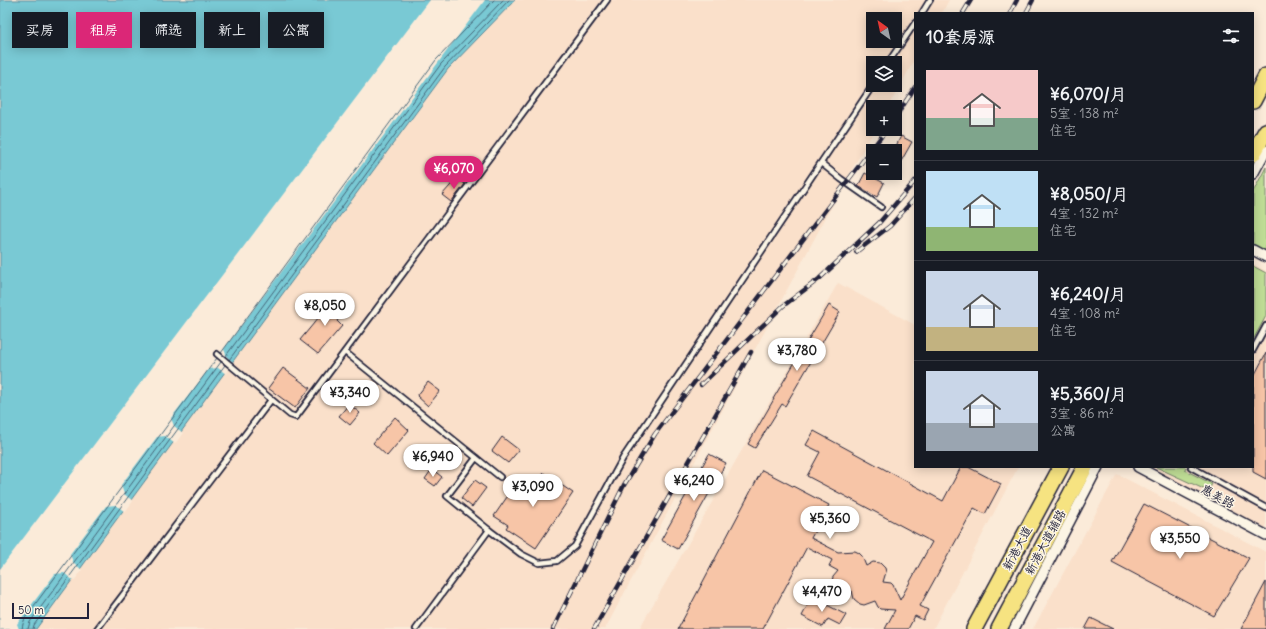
<!DOCTYPE html>
<html lang="zh">
<head>
<meta charset="utf-8">
<style>
	body { margin:0; font-family:Delius,"LXGW WenKai TC",sans-serif; background:#20242c; color:#f1f3f6; height:100vh; display:flex; flex-direction:column; font-size:15px; white-space:nowrap }
	* { box-sizing:border-box; margin:0 }
	p { font-size:13px; color:#9ea1a6 }
	.icon { flex:none; width:22px; height:22px; fill:none; stroke:currentColor; stroke-width:2; stroke-linecap:round; stroke-linejoin:round }
	.map { position:relative; flex:1; overflow:hidden }
	.details { position:absolute; left:914px; top:12px; width:340px; height:456px; display:flex; flex-direction:column; background:#171b24; border-radius:0px; box-shadow:0 2px 10px #0003 }
	.details>* { flex:none }
	.hud { position:absolute; left:12px; top:12px; width:380px; height:36px; display:flex; gap:8px }
	.needle { width:26px; rotate:327deg }
	.tools { position:absolute; left:866px; top:12px; display:grid; gap:8px }
	.tools a { display:grid; place-items:center; width:36px; height:36px; border-radius:0px; background:#171b24; box-shadow:0 2px 10px #0003; font-size:20px }
	.scale { position:absolute; left:12px; bottom:10px; width:77px; box-sizing:border-box; padding-left:4px; border:2px solid #22223b; border-top:0; font-size:11px; line-height:14px; white-space:nowrap; color:#22223b; -webkit-text-stroke:3px #fcf5e5; paint-order:stroke }
	.price { position:absolute; translate:-50% -34px; padding:0 9px; border-radius:14px; background:#fff; color:#222; font-size:13px; line-height:26px; filter:drop-shadow(0 1px 2px #0008) }
	.price::after { content:''; position:absolute; left:50%; top:24px; width:12px; height:9px; margin-left:-6px; background:inherit; clip-path:polygon(0 0,100% 0,50% 100%) }
	.price.active { background:#db2777; color:#fff }
	ul { padding:0; list-style:none }
	li { display:flex; align-items:center; gap:12px; height:100px; padding:0 12px }
	li+li { border-top:1px solid #363941 }
	li span { display:grid; place-items:center; flex:none; width:112px; height:80px; border-radius:0px; color:#555 }
	li>.icon { margin-inline-start:auto }
	span .icon { width:48px; height:48px; fill:#fffc; stroke-width:1 }
	li b { font-size:17px }
	h2 { display:flex; justify-content:space-between; align-items:center; height:48px; padding:0 12px; font-size:17px }
	.tag { padding:0 14px; border-radius:0px; background:#171b24; box-shadow:0 2px 10px #0003; font-size:14px; line-height:36px }
	.tag.active { background:#db2777; color:#fff }
	.map>svg:first-child { display:block }
	.built { fill:#fae0ca; fill-rule:evenodd }
	.green { fill:#bfdd95; stroke:#708068 }
	.water { fill:#79c9d4; stroke:#568697 }
	.pier { fill:#fbebd9 }
	.lines { fill:none; stroke-linecap:round; stroke-linejoin:round }
	.shore { stroke:#456578; stroke-width:1 }
	.building { fill:#f7c5a7; stroke:#22223b }
	.service-casing { stroke:#22223b; stroke-width:8 }
	.minor-casing { stroke:#22223b; stroke-width:12 }
	.primary-casing { stroke:#22223b; stroke-width:18 }
	.service { stroke:#fcf5e5; stroke-width:4.5 }
	.minor { stroke:#fcf5e5; stroke-width:9 }
	.primary { stroke:#f6e381; stroke-width:15 }
	.rail-casing { stroke:#22223b; stroke-width:4.5 }
	.rail { stroke:#fcf5e5; stroke-width:3; stroke-dasharray:9; stroke-linecap:butt }
	.labels { text-anchor:middle; dominant-baseline:central; stroke-width:3; stroke-linejoin:round; paint-order:stroke }
	.street-label { font-size:12px; fill:#22223b; stroke:#fcf5e5 }
</style>
</head>
<body>
<div class="map">
<svg width="1266" height="629" viewBox="0 0 1266 629">
	<rect width="100%" height="100%" fill="#fbebd9"/>
	<filter id="ink" filterUnits="userSpaceOnUse"><feTurbulence type="fractalNoise" baseFrequency=".025" numOctaves="2"/><feDisplacementMap in="SourceGraphic" scale="8" xChannelSelector="R" yChannelSelector="G"/><feConvolveMatrix kernelMatrix="1 2 1 2 8 2 1 2 1" color-interpolation-filters="sRGB"/></filter>
	<g filter="url(#ink)">
		<g class="built">
			<path d="M424,0H949L942,13H915V59L888,107H873V129H875L847,178L605,629H0V559ZM873,19H895V41H873ZM873,63H895V85H873Z"/>
			<path d="M1253,264L1266,271V529L1147,467H1253Z"/>
			<path d="M838,283L915,325V467H1018L933,629H639Z"/>
			<path d="M1117,474L1266,552V629H1033Z"/>
		</g>
		<g class="green">
			<path d="M1266,167V251L1253,244V192Z"/>
			<path d="M1253,266L1266,273V316L1253,340Z"/>
			<path d="M1156,467H1186L1185,470L1212,484L1208,491Z"/>
		</g>
		<path class="water" d="M0,0H515L448,69L36,629H0Z"/>
		<path class="pier" d="M430,0H485L224,349L227,357L234,363L226,374L218,368L209,369L171,418L174,426L183,433L175,444L165,436L157,437L121,485L124,494L133,501L125,512L116,505L106,506L70,554L73,562L82,570L74,581L64,573L55,574L17,624L19,629H0V569Z"/>
		<g class="lines">
			<g class="shore">
				<path d="M221,353L436,60L494,0"/>
				<path d="M225,357L441,64L503,0"/>
				<path d="M229,360L445,67L509,0"/>
				<path d="M22,629L23,624L25,618L217,358"/>
				<path d="M28,629L30,622L221,362"/>
				<path d="M33,629L34,625L225,365"/>
			</g>
		</g>
		<g class="building">
			<path d="M901,136L912,142L895,172V148Z"/>
			<path d="M865,173L884,183L877,197L858,186Z"/>
			<path d="M457,178L465,184L451,202L442,195Z"/>
			<path d="M337,298L348,306L337,321L342,326L318,354L300,340L324,311L326,312Z"/>
			<path d="M829,305L840,312L785,406L782,404L755,448L748,444L774,399H773Z"/>
			<path d="M1266,353V479L1253,472V378Z"/>
			<path d="M283,368L310,388L295,408L268,388Z"/>
			<path d="M428,382L440,391L428,406L417,396Z"/>
			<path d="M349,404L360,413L350,425L339,416Z"/>
			<path d="M395,417L409,430L387,456L373,443Z"/>
			<path d="M814,431L943,501L961,467H968L1001,484L985,514L974,508L920,606L928,610L923,620L915,616L908,629H885L895,610L880,609L878,607L875,601L864,605L860,604L854,599L852,591L841,593L837,592L834,589L832,581L833,577L838,571L829,566L832,560L807,547L763,629H678L762,470L829,505L811,538L838,552L855,551L859,553L862,556L866,566L873,562L880,563L885,568L886,572L883,582L891,583L893,585L900,600L932,542L807,476L820,452L806,445Z"/>
			<path d="M502,437L519,450L508,463L492,451Z"/>
			<path d="M709,454L726,463L678,549L661,540Z"/>
			<path d="M432,469L442,477L435,486L425,479Z"/>
			<path d="M544,473L573,493L536,548L506,528L508,525L494,516L520,478L534,488Z"/>
			<path d="M475,480L486,488L472,507L461,498Z"/>
			<path d="M1144,504L1249,558L1214,616L1112,562Z"/>
			<path d="M1266,582V629H1241Z"/>
			<path d="M812,597L846,615L840,625L828,619L823,627L802,616Z"/>
			<path d="M1091,618L1113,629H1085Z"/>
		</g>
		<g class="lines">
			<defs>
				<g id="service">
					<path d="M922,13L930,0"/>
					<path d="M888,63L915,23"/>
					<path d="M821,163L841,179L881,207"/>
					<path d="M1253,350L1266,326"/>
					<path d="M345,352L500,477"/>
					<path d="M217,354L290,415L296,417L607,0"/>
					<path d="M476,458L447,496L489,530L521,554L539,563L557,561L575,546L623,458L873,85"/>
					<path d="M1191,467L1266,508"/>
					<path d="M97,629L271,400"/>
					<path d="M416,629L489,530"/>
				</g>
				<g id="minor">
					<path d="M1253,174L1266,150"/>
					<path d="M1253,250L1266,257"/>
					<path d="M1138,467L1266,535"/>
					<path d="M1014,629L1098,467"/>
				</g>
				<g id="primary">
					<path d="M1253,101L1266,76"/>
					<path d="M1253,154L1266,131"/>
					<path d="M974,629L1061,467"/>
					<path d="M999,629L1085,467"/>
				</g>
			</defs>
			<use href="#service" class="service-casing"/>
			<use href="#minor" class="minor-casing"/>
			<use href="#primary" class="primary-casing"/>
			<use href="#service" class="service"/>
			<use href="#minor" class="minor"/>
			<use href="#primary" class="primary"/>
			<defs>
				<g id="rail">
					<path d="M963,13L971,0"/>
					<path d="M1010,13L1017,0"/>
					<path d="M1026,13L1033,0"/>
					<path d="M895,118L915,87"/>
					<path d="M856,252L890,226L915,198"/>
					<path d="M701,385L783,306L819,279L879,223L915,181"/>
					<path d="M553,629L624,485L655,434L887,129"/>
					<path d="M594,629L751,352"/>
				</g>
			</defs>
			<use href="#rail" class="rail-casing"/>
			<use href="#rail" class="rail"/>
		</g>
	</g>
	<g class="labels">
		<g class="street-label">
			<text transform="translate(1218 496) rotate(28)">惠美路</text>
			<text transform="translate(1045 542) rotate(-62)">新港大道辅路</text>
			<text transform="translate(1017 548) rotate(-62)">新港大道</text>
		</g>
	</g>
</svg>
<div class="tools">
<a><svg class="needle" viewBox="-14 -14 28 28"><path d="M0-13l5 13h-10z" fill="#e53935"/><path d="M0 13l5-13h-10z" fill="#9ea1a6"/></svg></a>
<a><svg class="icon" aria-label="layers" viewBox="0 0 24 24"><path d="M12 4l9 5-9 5-9-5zM3 14l9 5 9-5"/></svg></a>
<a>+</a>
<a>−</a>
</div>
<div class="scale">50 m</div>
<b class="price active" style="left:454px;top:190px">¥6,070</b>
<b class="price" style="left:325px;top:327px">¥8,050</b>
<b class="price" style="left:797px;top:372px">¥3,780</b>
<b class="price" style="left:350px;top:414px">¥3,340</b>
<b class="price" style="left:433px;top:478px">¥6,940</b>
<b class="price" style="left:694px;top:502px">¥6,240</b>
<b class="price" style="left:533px;top:508px">¥3,090</b>
<b class="price" style="left:830px;top:540px">¥5,360</b>
<b class="price" style="left:1180px;top:560px">¥3,550</b>
<b class="price" style="left:822px;top:613px">¥4,470</b>
<div class="hud">
<a class="tag">买房</a>
<a class="tag active">租房</a>
<a class="tag">筛选</a>
<a class="tag">新上</a>
<a class="tag">公寓</a>
</div>
<section class="details">
<h2>10套房源<svg class="icon" aria-label="filters" viewBox="0 0 24 24"><path d="M4 7h16M4 17h16"/><circle cx="9" cy="7" r="2"/><circle cx="15" cy="17" r="2"/></svg></h2>
<ul>
<li><span style="background:linear-gradient(#f6c9c9 60%,#7fa58c 0)"><svg class="icon" aria-label="home" viewBox="0 0 24 24"><path d="M3 11l9-7 9 7M6 9v11h12V9"/></svg></span><div><b>¥6,070/月</b><p>5室 · 138 m²</p><p>住宅</p></div></li>
<li><span style="background:linear-gradient(#bfe0f5 70%,#8fb573 0)"><svg class="icon" aria-label="home" viewBox="0 0 24 24"><path d="M3 11l9-7 9 7M6 9v11h12V9"/></svg></span><div><b>¥8,050/月</b><p>4室 · 132 m²</p><p>住宅</p></div></li>
<li><span style="background:linear-gradient(#c9d6e8 70%,#c2b280 0)"><svg class="icon" aria-label="home" viewBox="0 0 24 24"><path d="M3 11l9-7 9 7M6 9v11h12V9"/></svg></span><div><b>¥6,240/月</b><p>4室 · 108 m²</p><p>住宅</p></div></li>
<li><span style="background:linear-gradient(#c9d6e8 65%,#9aa5b1 0)"><svg class="icon" aria-label="home" viewBox="0 0 24 24"><path d="M3 11l9-7 9 7M6 9v11h12V9"/></svg></span><div><b>¥5,360/月</b><p>3室 · 86 m²</p><p>公寓</p></div></li>
</ul>
</section>
</div>
</body>
</html>
